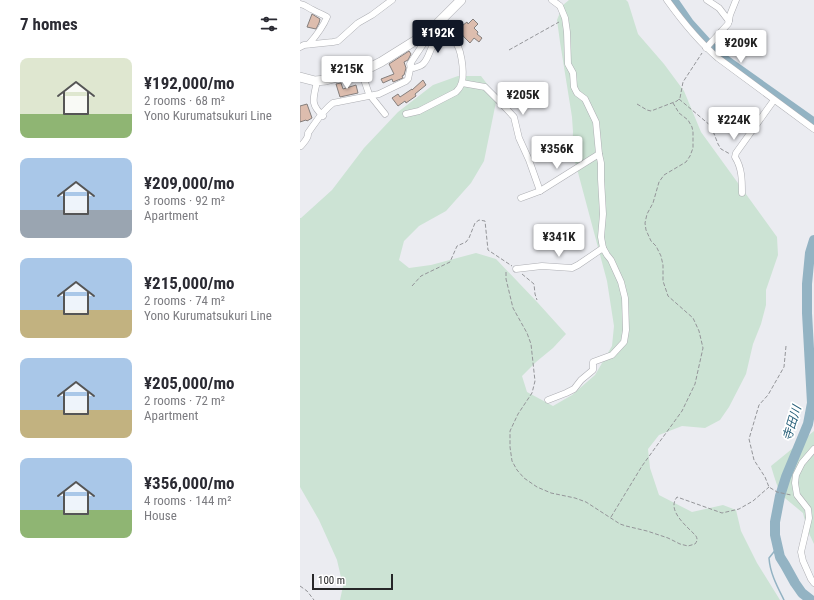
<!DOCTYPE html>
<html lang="en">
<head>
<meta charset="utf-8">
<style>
	body { margin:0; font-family:"Roboto Condensed","Noto Sans JP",sans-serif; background:#f7f7f7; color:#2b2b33; height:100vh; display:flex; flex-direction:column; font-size:15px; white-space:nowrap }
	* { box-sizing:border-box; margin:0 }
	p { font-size:13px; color:#7c7c81 }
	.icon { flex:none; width:22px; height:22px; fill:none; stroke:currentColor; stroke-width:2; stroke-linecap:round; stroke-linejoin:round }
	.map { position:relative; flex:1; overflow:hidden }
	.details { display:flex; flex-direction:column; background:#fff; width:300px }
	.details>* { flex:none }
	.scale { position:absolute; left:12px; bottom:10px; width:81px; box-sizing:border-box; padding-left:4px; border:2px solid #262628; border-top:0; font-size:11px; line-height:14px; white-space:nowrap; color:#262628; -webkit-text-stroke:3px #fff; paint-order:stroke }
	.price { position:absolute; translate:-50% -34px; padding:0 9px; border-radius:4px; background:#fff; color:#222; font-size:13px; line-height:26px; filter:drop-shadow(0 1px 2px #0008) }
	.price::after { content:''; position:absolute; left:50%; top:24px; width:12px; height:9px; margin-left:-6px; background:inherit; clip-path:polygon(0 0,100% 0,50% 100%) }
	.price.on { background:#111827; color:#fff }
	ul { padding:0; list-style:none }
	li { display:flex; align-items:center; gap:12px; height:100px; padding:0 20px }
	li span { display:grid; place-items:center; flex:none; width:112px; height:80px; border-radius:8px; color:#555 }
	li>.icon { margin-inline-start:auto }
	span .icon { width:48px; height:48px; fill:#fffc; stroke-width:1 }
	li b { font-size:17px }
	h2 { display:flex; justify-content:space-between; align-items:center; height:48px; padding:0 20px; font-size:17px }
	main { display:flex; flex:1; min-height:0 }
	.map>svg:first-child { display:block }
	.green { fill:#cce3d4 }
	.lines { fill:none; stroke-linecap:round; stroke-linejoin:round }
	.stream { stroke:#93b3c3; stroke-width:1.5 }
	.river { stroke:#93b3c3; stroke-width:10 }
	.building { fill:#ddbdae; stroke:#857f7d }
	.street-casing { stroke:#adaeb3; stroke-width:7 }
	.secondary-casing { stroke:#adaeb3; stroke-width:10 }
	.path { stroke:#949599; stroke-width:1; stroke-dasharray:4 2; stroke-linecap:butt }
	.street { stroke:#fff; stroke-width:6 }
	.secondary { stroke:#fff; stroke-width:9 }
	.labels { text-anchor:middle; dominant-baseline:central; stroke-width:3.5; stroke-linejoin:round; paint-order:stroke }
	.water-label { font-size:12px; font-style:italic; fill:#255e78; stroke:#fff }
</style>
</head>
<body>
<main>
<section class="details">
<h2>7 homes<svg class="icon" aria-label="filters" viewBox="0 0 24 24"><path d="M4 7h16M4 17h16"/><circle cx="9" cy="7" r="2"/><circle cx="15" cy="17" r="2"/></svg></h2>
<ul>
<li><span style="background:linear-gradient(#dfe7d0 70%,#8fb573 0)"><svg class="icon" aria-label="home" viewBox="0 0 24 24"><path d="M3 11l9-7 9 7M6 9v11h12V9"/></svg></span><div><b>¥192,000/mo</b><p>2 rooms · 68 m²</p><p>Yono Kurumatsukuri Line</p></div></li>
<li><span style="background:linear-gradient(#a9c7e8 65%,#9aa5b1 0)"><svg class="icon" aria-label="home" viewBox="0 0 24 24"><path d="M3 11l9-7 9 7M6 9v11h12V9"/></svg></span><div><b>¥209,000/mo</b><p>3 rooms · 92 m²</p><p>Apartment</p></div></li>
<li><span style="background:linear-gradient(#a9c7e8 65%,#c2b280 0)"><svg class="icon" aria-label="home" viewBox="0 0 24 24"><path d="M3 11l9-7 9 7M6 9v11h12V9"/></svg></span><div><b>¥215,000/mo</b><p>2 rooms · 74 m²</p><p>Yono Kurumatsukuri Line</p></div></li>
<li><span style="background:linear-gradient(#a9c7e8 65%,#c2b280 0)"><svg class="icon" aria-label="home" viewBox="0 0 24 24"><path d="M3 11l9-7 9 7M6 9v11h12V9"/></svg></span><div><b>¥205,000/mo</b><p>2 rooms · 72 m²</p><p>Apartment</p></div></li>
<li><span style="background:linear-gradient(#a9c7e8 65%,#8fb573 0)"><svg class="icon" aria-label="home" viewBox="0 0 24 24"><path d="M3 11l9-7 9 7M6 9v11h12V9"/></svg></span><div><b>¥356,000/mo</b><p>4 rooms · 144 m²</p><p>House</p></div></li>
</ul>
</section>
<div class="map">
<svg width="514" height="600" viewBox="0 0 514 600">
	<rect width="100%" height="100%" fill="#ebecf1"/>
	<g class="green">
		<path d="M269,0H326L328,2L338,34L364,64L384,91L401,132L477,237L478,255L466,290V305L461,324L453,344L446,374L429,407L420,420L405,428L382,426L359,435L348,449L350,468L359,495L392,512L423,505L436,510L441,531L457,563L480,600H40L43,586L37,560L19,520L0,487V218H1L32,190L64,148L98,112L133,85L158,76H181L197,97L184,161L171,183L146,211L119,226L104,241L99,260L109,268L131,265L176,253L196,259L238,303L266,334L253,348L236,362L222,376L227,392L253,406L272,395L295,375L312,346L314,326L307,281L272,150L273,132L272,117L260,42L257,20L263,5Z"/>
		<path d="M514,431V544L507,529L503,513L480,494L474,476L471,466Z"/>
	</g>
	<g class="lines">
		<path class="stream" d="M477,548L469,558C470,573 477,586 484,600"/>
		<g class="river">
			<path d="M373,0L389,23L408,44L424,59L514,123"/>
			<path d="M511,600L502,593L495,583L485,565L480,557L475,535V522L480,496L486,477L508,424L512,403L507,313V284L510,253L514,240"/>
		</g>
	</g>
	<g class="building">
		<path d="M12,14L20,19L19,23L16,29L7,27Z"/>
		<path d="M173,19L178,24L174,28L178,32L177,34L182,38L179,42L174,38L170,43L164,37L158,29L167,22L168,24Z"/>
		<path d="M109,51L111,54L108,60L104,62L106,68L104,75L102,76L103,78L93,82L92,79L83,83L81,79L94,74L89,64Z"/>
		<path d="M123,80L126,85L115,94L116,96L106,103L105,101L98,106L92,98L98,94L100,97L112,89V90Z"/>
		<path d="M41,83L43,89L56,85L58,93L40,97L36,84Z"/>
		<path d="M7,104L12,118L7,121L6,120L0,122V106Z"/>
	</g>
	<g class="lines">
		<defs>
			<g id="street">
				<path d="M367,0C382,21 398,41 418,58L514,129"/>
				<path d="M407,0L419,8L429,21"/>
				<path d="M0,4C6,5 8,8 13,10C18,13 22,14 27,17C23,27 16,36 9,44"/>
				<path d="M0,47L4,45L33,42L38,41L58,23L72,15L92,0"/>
				<path d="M406,48L428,24L430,15L436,0"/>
				<path d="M61,71L69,94L85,114"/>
				<path d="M17,81C14,98 9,103 23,116"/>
				<path d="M162,83L185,87L201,103L214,117L219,138L229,160L240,191"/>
				<path d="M106,114L119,111L156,92C159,89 161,86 162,82C164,72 162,46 153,40C151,39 147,39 144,39C128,42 132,55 123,64C121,66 117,67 114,68L111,67L110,64L131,32"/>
				<path d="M1,146C4,142 9,138 8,133C16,122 22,111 33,103L79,94L106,81L108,79L111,65"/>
				<path d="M442,193C442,180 442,168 435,157L436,153L474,100"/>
				<path d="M221,198L240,191L299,154"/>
				<path d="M216,269L242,266L272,268L278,265L303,248"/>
				<path d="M248,400L266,393L274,389L281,380L293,370V362L312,355L324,342L326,330L325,298L321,282L311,260L307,255L303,248L301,237L303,214L301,179V163L299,154L296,122L285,99L277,93L274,87L273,73L268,64L267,32L265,18L260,6L252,0"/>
				<path d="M514,449L502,463L496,475L495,483L497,495L508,509L509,518L501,552L503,561L511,579L514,583"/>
			</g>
			<path id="secondary" d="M0,77L15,81L26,80L65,70L81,62L129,32L161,0"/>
		</defs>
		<use href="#street" class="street-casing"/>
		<use href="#secondary" class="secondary-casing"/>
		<g class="path">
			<path d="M209,50L259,22"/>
			<path d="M379,99L411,126L418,144L421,149L430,154"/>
			<path d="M337,104L347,110L351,111L377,101L380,98L383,82L402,53"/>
			<path d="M206,272V279L213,308L227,333L231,344L235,381L232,393L218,414L210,431V447L212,461L217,470L224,478L237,487L251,493L275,498L286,502L320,524L326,526L347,531L368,538L380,544L388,546L395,544C397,541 398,540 396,536C388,527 366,511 377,497L422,513L439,509L453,501L469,487"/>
			<path d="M222,274L234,284L235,294L237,300"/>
			<path d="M112,286L121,276L150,262L157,246L166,242L169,238L175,223L179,220L185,221L188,250L212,266"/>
			<path d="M486,346L484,367L468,395L459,405L449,439L454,460L465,477L469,487L477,492L491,495"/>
			<path d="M311,517L342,466L382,411L395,384L403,348L399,331L393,318L368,296L363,281V265L361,256L356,246L351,241L346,230L345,223L347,214L353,203L359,182L364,175L386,162L390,156L393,148V132L392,127L388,120L379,113L373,103"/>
			<path d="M0,586L7,591L14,600"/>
		</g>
		<use href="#street" class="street"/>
		<use href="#secondary" class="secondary"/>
	</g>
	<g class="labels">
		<g class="water-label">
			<text transform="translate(492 423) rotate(-73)">寺田川</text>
		</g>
	</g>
</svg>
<div class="scale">100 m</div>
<b class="price on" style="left:138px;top:54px">¥192K</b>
<b class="price" style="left:441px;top:64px">¥209K</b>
<b class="price" style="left:47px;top:90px">¥215K</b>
<b class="price" style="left:223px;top:116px">¥205K</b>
<b class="price" style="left:434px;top:141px">¥224K</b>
<b class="price" style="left:257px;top:170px">¥356K</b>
<b class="price" style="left:259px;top:258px">¥341K</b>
</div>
</main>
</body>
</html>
